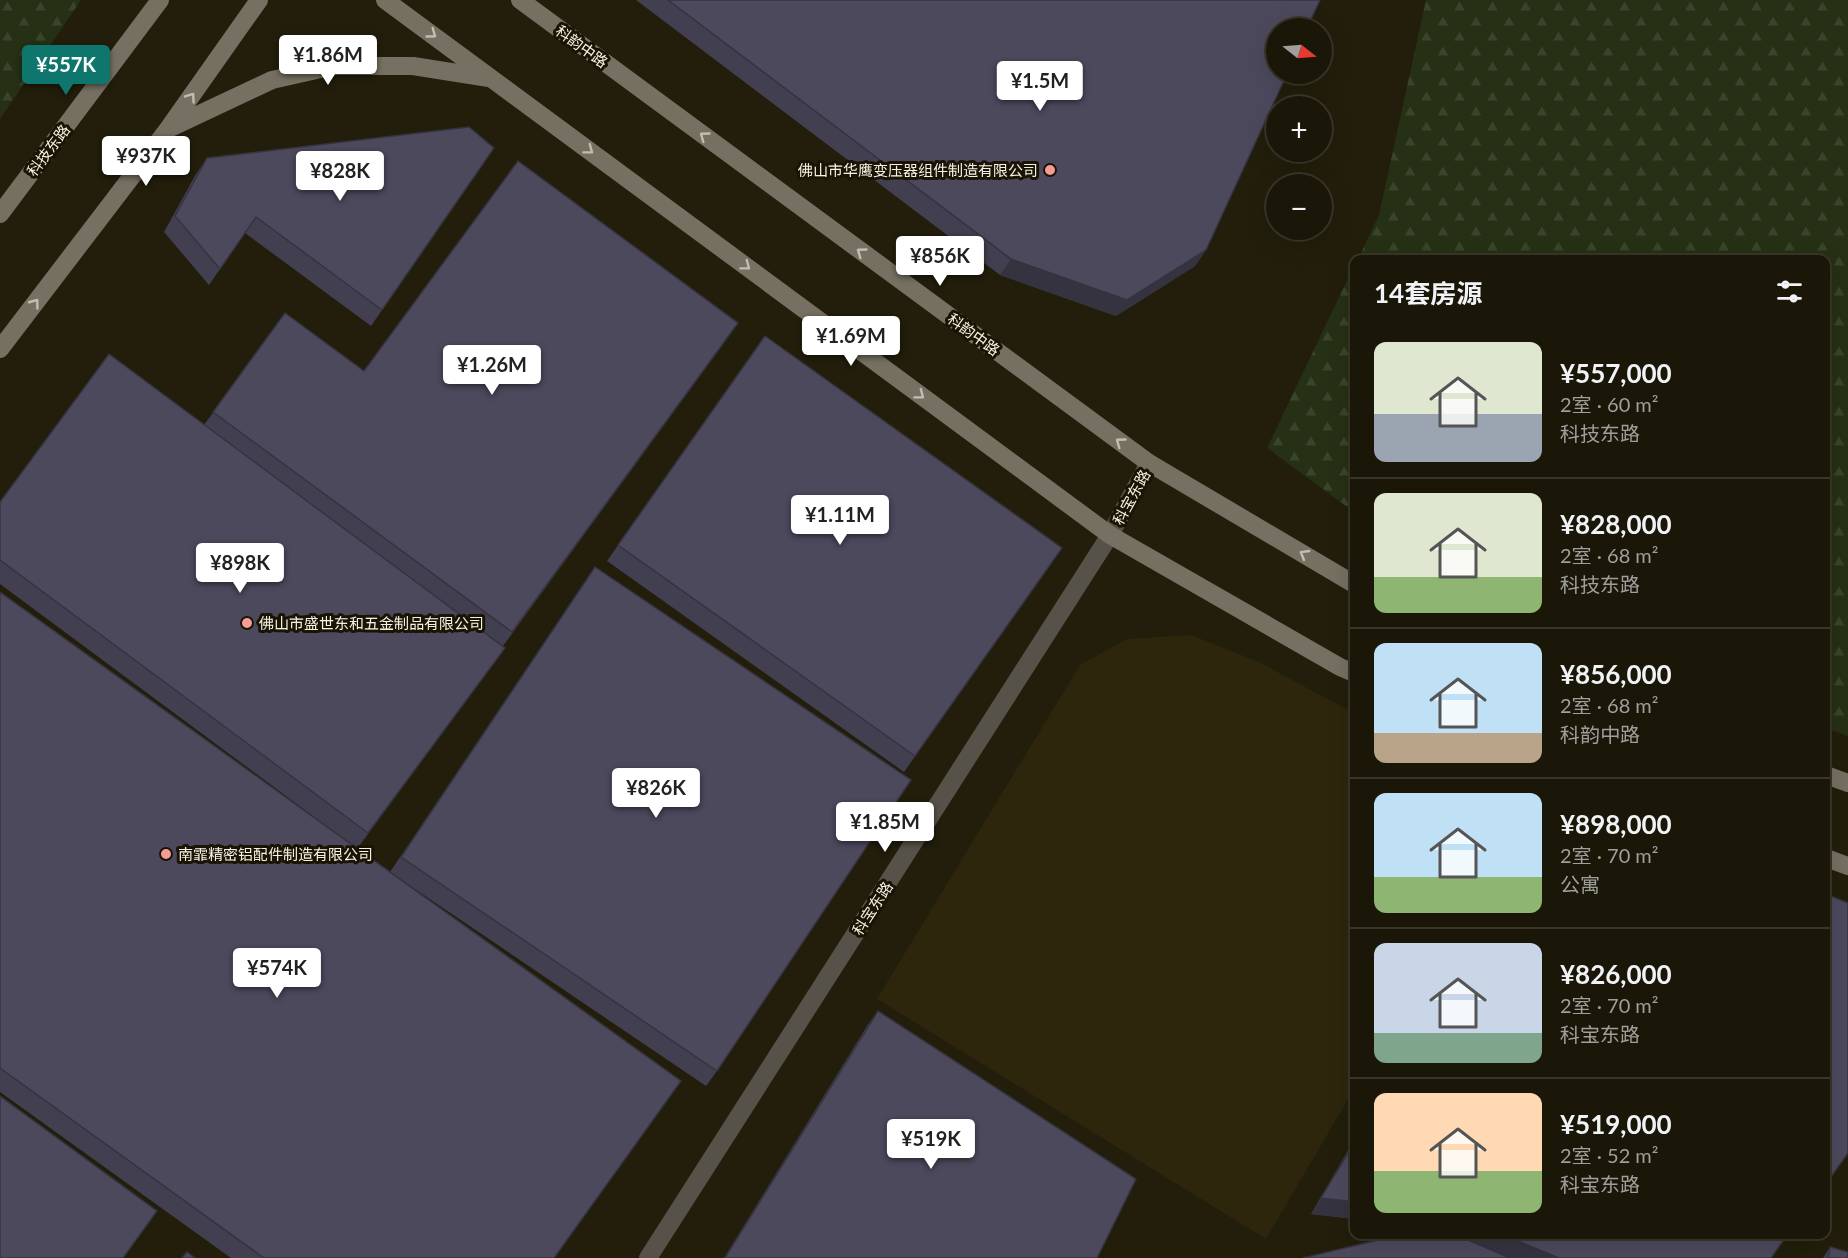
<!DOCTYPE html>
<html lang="zh">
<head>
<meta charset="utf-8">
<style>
	body { margin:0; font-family:Lato,"Noto Sans SC",sans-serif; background:#272316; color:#f1f3f6; height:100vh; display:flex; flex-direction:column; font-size:22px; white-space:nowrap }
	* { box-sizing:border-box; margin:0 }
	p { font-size:20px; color:#9f9f9c }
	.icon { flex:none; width:33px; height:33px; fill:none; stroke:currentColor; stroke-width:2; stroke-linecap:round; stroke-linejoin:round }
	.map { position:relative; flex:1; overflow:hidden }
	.sheet { position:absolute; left:1350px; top:255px; width:480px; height:984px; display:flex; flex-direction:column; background:#1a1608; border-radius:12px; box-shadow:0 6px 24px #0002,0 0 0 2px #383529 }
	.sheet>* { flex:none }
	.needle { width:39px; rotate:107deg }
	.buttons { position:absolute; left:1266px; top:18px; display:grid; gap:12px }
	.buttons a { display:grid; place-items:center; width:66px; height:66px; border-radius:50%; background:#1a1608; box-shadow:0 6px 24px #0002,0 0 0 2px #383529; font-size:30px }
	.price { position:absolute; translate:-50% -51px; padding:0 14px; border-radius:6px; background:#fff; color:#222; font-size:20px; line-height:39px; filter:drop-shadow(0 2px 3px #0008) }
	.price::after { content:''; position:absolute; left:50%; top:36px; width:18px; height:14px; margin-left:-9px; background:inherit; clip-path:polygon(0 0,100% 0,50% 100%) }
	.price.current { background:#0f766e; color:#fff }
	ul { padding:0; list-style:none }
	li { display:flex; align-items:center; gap:18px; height:150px; padding:0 24px }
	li+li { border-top:2px solid #383529 }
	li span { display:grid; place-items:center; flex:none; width:168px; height:120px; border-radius:12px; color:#555 }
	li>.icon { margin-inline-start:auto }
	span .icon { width:72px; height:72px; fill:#fffc; stroke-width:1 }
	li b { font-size:26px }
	h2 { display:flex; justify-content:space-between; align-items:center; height:72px; padding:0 24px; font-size:26px }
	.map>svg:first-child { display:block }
	.built { fill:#2d260c }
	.forest { fill:url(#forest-firs) }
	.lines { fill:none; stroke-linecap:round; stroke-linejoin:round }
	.minor { stroke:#565249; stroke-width:18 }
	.secondary { stroke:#767062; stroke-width:18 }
	.wall { fill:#423f50 }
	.shaded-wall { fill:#363341 }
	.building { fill:#4d495d; stroke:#363341; stroke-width:1.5 }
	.oneway { stroke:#c2bdb1 }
	.poi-dot { fill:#f59c96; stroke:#191403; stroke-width:2 }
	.labels { text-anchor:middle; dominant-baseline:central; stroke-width:6; stroke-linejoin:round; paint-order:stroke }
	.street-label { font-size:15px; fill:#f4f1e5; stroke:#191403 }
	.poi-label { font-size:15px; fill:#f4f1e5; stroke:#191403; text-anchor:start }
</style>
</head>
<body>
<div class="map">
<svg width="1848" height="1258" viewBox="0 0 1848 1258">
	<defs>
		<pattern id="forest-firs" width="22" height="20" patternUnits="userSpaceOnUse" patternTransform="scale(1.5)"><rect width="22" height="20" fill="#253014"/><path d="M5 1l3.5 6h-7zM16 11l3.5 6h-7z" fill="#3a442b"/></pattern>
	</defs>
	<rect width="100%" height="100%" fill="#221e0b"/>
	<path class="built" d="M1191,635L1259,662L1354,713V1089L1266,1239L877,999L1080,665L1127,639Z"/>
	<g class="forest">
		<path d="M0,0H81L0,119Z"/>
		<path d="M1426,0H1848V736L1826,728V260L1358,259L1379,215Z"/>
		<path d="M1354,266V512L1267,448Z"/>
	</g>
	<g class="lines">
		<path class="minor" d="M648,1258L1110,535L1149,463"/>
		<g class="secondary">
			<path d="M385,0L1110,535L1340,667L1354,673"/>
			<path d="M520,0L1149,463L1354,584"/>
			<path d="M170,128L272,80L334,66H413L489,78"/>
			<path d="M0,214L160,0"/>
			<path d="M0,349L168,129L259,0"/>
			<path d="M1826,775L1848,783"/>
			<path d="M1826,858L1848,866"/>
		</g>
	</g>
	<g class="wall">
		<path d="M636,0H1320L1206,250L1195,266L1116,316L1000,275Z"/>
		<path d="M494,148L371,326L245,233L209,285L164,232L196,174L207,158Z"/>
		<path d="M285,313L364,371L727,339L503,646L494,663L357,849L390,872L584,583L717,1071L706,1086L406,883L554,1258H231L0,1092V592L344,839L0,584V502L204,425Z"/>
		<path d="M765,336L1062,548L904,772L607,561Z"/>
		<path d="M878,1011L1097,1258H724L867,1026Z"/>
		<path d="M1354,1140V1219L1311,1214Z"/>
		<path d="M1830,1247L1848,1258H1823Z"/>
	</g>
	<g class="shaded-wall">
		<path d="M1206,250L1195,266L1116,316L1000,275L1011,259Z"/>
		<path d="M505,648L494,663L357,849L368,833Z"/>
		<path d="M1321,1198L1354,1202V1219L1311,1214Z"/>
		<path d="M1451,1234H1501L1559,1258H1510Z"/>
	</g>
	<g class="building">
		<path d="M668,0H1320L1307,28H1276V74H1287L1206,250L1127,300L1011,259Z"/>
		<path d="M469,127L494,148L382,310L256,217L220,269L175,216L207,158Z"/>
		<path d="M518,161L738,323L512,632L213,412L285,313L364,371Z"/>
		<path d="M765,336L1062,548L915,756L618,545Z"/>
		<path d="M109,354L505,648L368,833L0,560V502Z"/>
		<path d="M595,567L911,780L717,1071L401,857Z"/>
		<path d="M0,592L681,1081L554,1258H264L0,1068Z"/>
		<path d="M1826,894L1848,903V1153L1826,1184Z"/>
		<path d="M878,1011L1136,1179L1097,1258H725Z"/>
		<path d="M0,1096L157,1211L123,1258H0Z"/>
		<path d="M1354,1143V1202L1321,1198Z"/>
		<path d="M1403,1234H1454L1510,1258H1303Z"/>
		<path d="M1501,1234H1788L1771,1258H1559Z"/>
		<path d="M1830,1247L1848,1252V1258H1828Z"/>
		<path d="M187,1252L195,1258H182Z"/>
	</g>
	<defs><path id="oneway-chevron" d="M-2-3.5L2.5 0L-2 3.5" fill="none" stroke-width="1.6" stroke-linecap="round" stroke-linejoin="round" transform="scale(1.5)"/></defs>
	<g class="oneway">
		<use href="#oneway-chevron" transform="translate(432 34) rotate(36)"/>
		<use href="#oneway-chevron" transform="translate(191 97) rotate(-55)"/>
		<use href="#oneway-chevron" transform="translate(704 136) rotate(-144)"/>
		<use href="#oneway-chevron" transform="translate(589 150) rotate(37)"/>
		<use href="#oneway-chevron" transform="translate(861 252) rotate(-144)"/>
		<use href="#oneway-chevron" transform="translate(746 266) rotate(37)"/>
		<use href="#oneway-chevron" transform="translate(35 303) rotate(-53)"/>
		<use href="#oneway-chevron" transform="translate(920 395) rotate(37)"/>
		<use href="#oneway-chevron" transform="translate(1120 442) rotate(-144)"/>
		<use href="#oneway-chevron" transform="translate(1304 554) rotate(-150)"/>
	</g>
	<g class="poi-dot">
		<circle cx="1050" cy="170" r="6"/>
		<circle cx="247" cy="623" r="6"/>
		<circle cx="166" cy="854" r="6"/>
	</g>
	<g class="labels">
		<g class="street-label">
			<text transform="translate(582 46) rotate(36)">科韵中路</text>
			<text transform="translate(48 150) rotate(-53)">科技东路</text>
			<text transform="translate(974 334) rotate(36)">科韵中路</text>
			<text transform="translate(1131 497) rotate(-61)">科宝东路</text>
			<text transform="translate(872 908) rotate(-57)">科宝东路</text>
		</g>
		<g class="poi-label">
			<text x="1038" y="170" text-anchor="end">佛山市华鹰变压器组件制造有限公司</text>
			<text x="259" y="623">佛山市盛世东和五金制品有限公司</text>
			<text x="178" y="854">南霏精密铝配件制造有限公司</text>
		</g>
	</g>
</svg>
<div class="buttons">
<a><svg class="needle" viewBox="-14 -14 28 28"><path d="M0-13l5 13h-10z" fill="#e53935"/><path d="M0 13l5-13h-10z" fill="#9f9f9c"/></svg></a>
<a>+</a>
<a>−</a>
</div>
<b class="price" style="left:328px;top:86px">¥1.86M</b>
<b class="price current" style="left:66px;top:96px">¥557K</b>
<b class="price" style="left:1040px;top:112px">¥1.5M</b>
<b class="price" style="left:146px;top:187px">¥937K</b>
<b class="price" style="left:340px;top:202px">¥828K</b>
<b class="price" style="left:940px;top:287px">¥856K</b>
<b class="price" style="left:851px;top:367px">¥1.69M</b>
<b class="price" style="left:492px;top:396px">¥1.26M</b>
<b class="price" style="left:840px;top:546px">¥1.11M</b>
<b class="price" style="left:240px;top:594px">¥898K</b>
<b class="price" style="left:656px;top:819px">¥826K</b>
<b class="price" style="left:885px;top:853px">¥1.85M</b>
<b class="price" style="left:277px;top:999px">¥574K</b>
<b class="price" style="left:931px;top:1170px">¥519K</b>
<section class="sheet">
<h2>14套房源<svg class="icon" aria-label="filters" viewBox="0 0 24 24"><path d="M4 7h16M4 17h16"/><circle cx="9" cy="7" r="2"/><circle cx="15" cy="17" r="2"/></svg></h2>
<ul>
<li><span style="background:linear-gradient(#dfe7d0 60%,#9aa5b1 0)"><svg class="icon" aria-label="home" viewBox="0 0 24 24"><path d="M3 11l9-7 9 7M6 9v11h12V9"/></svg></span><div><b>¥557,000</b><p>2室 · 60 m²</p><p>科技东路</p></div></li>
<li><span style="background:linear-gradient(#dfe7d0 70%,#8fb573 0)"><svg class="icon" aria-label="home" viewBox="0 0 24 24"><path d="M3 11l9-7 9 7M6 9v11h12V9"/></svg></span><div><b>¥828,000</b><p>2室 · 68 m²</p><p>科技东路</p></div></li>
<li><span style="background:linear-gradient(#bfe0f5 75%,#b9a48a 0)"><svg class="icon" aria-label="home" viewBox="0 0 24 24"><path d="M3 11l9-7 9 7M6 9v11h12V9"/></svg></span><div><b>¥856,000</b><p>2室 · 68 m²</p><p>科韵中路</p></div></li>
<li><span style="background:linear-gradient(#bfe0f5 70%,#8fb573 0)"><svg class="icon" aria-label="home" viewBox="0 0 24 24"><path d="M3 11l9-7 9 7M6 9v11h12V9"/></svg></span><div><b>¥898,000</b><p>2室 · 70 m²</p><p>公寓</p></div></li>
<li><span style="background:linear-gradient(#c9d6e8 75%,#7fa58c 0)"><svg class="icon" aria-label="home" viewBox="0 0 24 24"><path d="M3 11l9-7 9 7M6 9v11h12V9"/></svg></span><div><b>¥826,000</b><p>2室 · 70 m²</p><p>科宝东路</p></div></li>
<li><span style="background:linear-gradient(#ffd9b3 65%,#8fb573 0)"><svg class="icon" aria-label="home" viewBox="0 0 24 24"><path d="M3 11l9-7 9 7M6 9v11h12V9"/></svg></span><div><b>¥519,000</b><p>2室 · 52 m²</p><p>科宝东路</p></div></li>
</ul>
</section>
</div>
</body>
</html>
